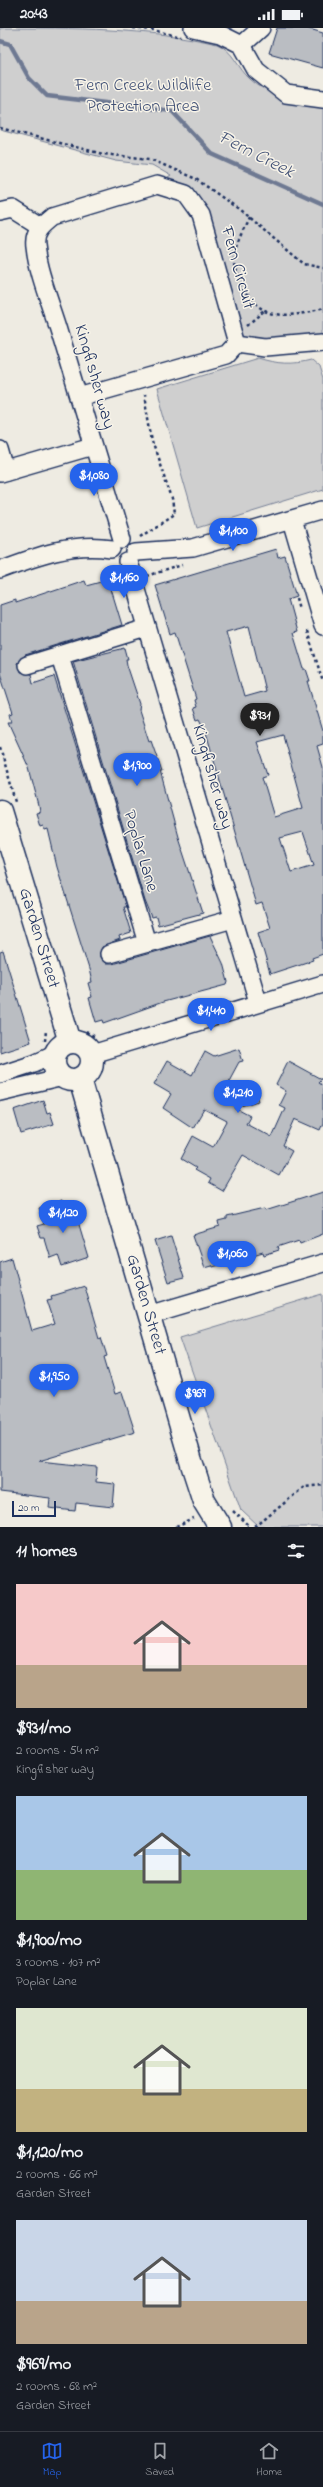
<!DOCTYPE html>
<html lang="en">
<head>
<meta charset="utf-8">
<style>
	body { margin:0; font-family:"Indie Flower",sans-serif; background:#242831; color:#f1f3f6; height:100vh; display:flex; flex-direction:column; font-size:15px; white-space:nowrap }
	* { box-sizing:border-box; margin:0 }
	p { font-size:13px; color:#9ea1a6 }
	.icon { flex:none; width:22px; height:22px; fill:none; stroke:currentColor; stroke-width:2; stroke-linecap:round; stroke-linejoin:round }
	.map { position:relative; height:1499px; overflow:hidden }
	.details { display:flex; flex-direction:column; background:#171b24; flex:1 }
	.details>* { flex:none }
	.scale { position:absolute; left:12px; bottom:10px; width:44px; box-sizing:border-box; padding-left:4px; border:2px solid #1b2f5e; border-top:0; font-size:11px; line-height:14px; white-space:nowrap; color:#1b2f5e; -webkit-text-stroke:3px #f7f3e8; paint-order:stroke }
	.price { position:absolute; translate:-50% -34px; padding:0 9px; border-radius:14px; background:#2563eb; color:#fff; font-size:13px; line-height:26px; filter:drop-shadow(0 1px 2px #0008) }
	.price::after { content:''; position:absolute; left:50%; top:24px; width:12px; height:9px; margin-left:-6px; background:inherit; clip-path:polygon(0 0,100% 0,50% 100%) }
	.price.selected { background:#222; color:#fff }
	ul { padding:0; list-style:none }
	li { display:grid; align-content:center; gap:8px; height:212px; padding:0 16px }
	li span { display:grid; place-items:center; height:124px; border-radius:0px; color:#555 }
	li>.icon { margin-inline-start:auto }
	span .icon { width:72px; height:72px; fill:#fffc; stroke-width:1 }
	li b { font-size:17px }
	h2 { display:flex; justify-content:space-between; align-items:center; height:48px; padding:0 16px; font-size:17px }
	.status { display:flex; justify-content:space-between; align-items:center; height:28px; padding:0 20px; background:#171b24; direction:ltr }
	.status svg { height:11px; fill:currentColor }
	.dock { display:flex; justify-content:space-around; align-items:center; height:56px; border-top:1px solid #363941; background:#171b24; font-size:11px; color:#9ea1a6 }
	.dock a { display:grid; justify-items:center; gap:2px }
	.dock .selected { color:#2563eb }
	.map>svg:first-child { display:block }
	.green { fill:#cfcfcf; stroke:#757f96 }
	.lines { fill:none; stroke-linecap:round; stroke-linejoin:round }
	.stream { stroke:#6e7992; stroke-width:4.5 }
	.building { fill:#babdc2; stroke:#1b2f5e; fill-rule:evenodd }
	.street-casing { stroke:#1b2f5e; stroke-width:20 }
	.secondary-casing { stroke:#1b2f5e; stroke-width:25 }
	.path { stroke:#1b2f5e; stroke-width:2.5; stroke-dasharray:3 3; stroke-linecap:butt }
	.street { stroke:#f7f3e8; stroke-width:17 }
	.secondary { stroke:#f7f3e8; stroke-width:22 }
	.labels { text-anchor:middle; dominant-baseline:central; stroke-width:3; stroke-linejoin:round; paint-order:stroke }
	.park-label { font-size:18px; fill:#3f4f75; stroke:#f7f3e8 }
	.street-label { font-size:18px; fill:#1b2f5e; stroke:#f7f3e8 }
	.water-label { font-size:19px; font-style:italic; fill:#455478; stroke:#f7f3e8 }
</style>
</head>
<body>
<div class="status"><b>20:43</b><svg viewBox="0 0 49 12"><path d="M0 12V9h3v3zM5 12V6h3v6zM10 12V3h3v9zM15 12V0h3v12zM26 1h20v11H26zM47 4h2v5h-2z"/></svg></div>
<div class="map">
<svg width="323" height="1499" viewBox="0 0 323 1499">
	<rect width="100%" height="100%" fill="#eeebe2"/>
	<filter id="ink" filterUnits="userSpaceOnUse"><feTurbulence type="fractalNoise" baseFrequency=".025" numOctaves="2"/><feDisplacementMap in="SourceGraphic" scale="8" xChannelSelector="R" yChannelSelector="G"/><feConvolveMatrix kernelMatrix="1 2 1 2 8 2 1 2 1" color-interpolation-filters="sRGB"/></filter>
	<g filter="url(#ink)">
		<g class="green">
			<path d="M0,0C72,0 149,0 217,16C233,22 238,41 250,51C270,69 298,73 323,79V308L265,313L243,308L206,182L165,152L171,148L152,137L116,133L0,102Z"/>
			<path d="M258,330C277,336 292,337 311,332L319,339L323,352V461L197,500L157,361Z"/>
			<path d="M323,1266V1499H259L241,1482L180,1309Z"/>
		</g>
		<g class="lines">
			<path class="stream" d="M0,13L10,16L29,50L47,68L172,83L212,126L323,176"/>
		</g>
		<g class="building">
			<path d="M277,0H306L323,5V40L269,25Z"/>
			<path d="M276,521L278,530L285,528L297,568L288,571L297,604L293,605L304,641H306L310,653H308L323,703V716L317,718L323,739V926L312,930L313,932L270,946L258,904L270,900L262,875L256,877L205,701L200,691L197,692L193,680L196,679L194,672L196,671L185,636L175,604L170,606L155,557ZM249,598L265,663L244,669L226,604ZM283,707L303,780L274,789L262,749L268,747L257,714ZM303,804L314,837L291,844L280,810Z"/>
			<path d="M108,551L122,597L25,627L17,635L20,644L31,646L33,655L54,648L126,879H123L131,905L119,909L120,912L102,919L100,929L106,936H112L210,908L223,935L228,954L227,957L163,974L104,995L103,992L96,994L89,970L92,969L88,955L92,954L89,941L57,839L48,801L45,802L43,797L40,798L36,785L40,784L39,778L29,740L8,694H12L10,686L13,685L0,645V577L15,572V575L84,552L86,557Z"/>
			<path d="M125,620L128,631H126L127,637L140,676L139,682L149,713L151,712L162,743H160L178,809L203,885L158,897L156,889L152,890L145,873L73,633Z"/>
			<path d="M3,923L31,1014L0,1024V924Z"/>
			<path d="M239,1020L243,1033L239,1034L219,1071L255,1060L259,1073L235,1080L250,1088L246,1095L272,1109L285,1080L279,1077L286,1063L276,1057L288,1033L321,1051L318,1054L323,1057V1095L320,1102L295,1091L283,1118L292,1123L279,1147L243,1127L222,1163L208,1155L210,1151L194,1142L196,1140L181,1131L193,1108L213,1119L227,1093L204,1081L193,1100L163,1080L171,1066L154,1056L167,1033L192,1047L205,1023L214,1028Z"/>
			<path d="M43,1072L47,1085L50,1084L54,1096L21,1106L14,1082Z"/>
			<path d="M323,1164V1206L300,1215L299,1212L278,1219L279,1222L264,1227L263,1224L212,1239L211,1237L204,1239L193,1207L220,1199L219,1194L227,1192V1189L265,1180L266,1182Z"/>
			<path d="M61,1173L64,1183L74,1180L89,1230L62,1239L58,1227L50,1230L44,1210H41L37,1198L44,1196L39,1180Z"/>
			<path d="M171,1208L184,1250L168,1254L155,1213Z"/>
			<path d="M12,1230L32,1303L55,1296L47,1272L52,1271L51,1268L84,1258L99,1310L101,1309L107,1328L104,1329L115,1366L122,1364L135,1404L39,1433L97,1439L96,1454L115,1456L113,1479L76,1475L75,1483L49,1480L50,1470L0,1464V1234Z"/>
		</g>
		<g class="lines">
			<defs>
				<g id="street">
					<path d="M193,0L220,6L242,17L256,42L286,66L323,71"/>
					<path d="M242,17L261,0"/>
					<path d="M0,184L13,181L40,198"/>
					<path d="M237,315L265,319L323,314"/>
					<path d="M79,369L226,327L237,315L201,187L186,166L157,157L52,189C42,197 33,204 35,218C38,247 52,278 60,306C81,374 101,443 122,511"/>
					<path d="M0,422L6,443"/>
					<path d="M0,445L93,418"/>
					<path d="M292,492L323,598"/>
					<path d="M136,524L193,520L323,482"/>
					<path d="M128,534L258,974"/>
					<path d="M0,542C37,528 72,515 112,521"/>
					<path d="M60,628L147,915"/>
					<path d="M27,637L147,600"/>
					<path d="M109,926L233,891"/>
					<path d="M92,1026L323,956"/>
					<path d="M0,1046L34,1035L56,1025"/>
					<path d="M0,1064L63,1049"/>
					<path d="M149,1287L323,1235"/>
				</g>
				<g id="secondary">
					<path id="s1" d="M0,783L70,1014"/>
					<circle cx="73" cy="1033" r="19"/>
					<path id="s2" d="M80,1051L191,1433L204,1473L220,1499"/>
				</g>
			</defs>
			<use href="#street" class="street-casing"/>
			<use href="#secondary" class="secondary-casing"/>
			<g class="path">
				<path d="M133,0L153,2L181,9"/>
				<path d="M0,100L103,126L150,131L196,151L240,182L304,236L323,240"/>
				<path d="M249,189C244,201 236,215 234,227C233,235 237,249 241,256C261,294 283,289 320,282L323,279"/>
				<path d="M248,297L265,283"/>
				<path d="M140,508L174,486L172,471L152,413L144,367"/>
				<path d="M147,548L182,537"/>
				<path d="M297,570L300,581"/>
				<path d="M307,603L323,654"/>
				<path d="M0,719L16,774"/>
				<path d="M86,1004L96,1009"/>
				<path d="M45,1013L46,1002"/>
				<path d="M98,1049L104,1039"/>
				<path d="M233,1483L250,1499"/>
				<path d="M176,1499L194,1491"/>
				<path d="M255,1499L304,1459L323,1457"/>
			</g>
			<use href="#street" class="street"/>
			<use href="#secondary" class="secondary"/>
		</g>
	</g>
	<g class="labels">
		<g class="park-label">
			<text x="143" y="58">Fern Creek Wildlife<tspan x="143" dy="21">Protection Area</tspan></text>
		</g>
		<g class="street-label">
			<text transform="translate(237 240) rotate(74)">Fern Circuit</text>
			<text transform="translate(94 349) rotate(74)">Kingfisher way</text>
			<text transform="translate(212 749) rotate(74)">Kingfisher way</text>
			<text transform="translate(140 823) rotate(73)">Poplar Lane</text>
			<text stroke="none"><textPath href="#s1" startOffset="133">Garden Street</textPath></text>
			<text stroke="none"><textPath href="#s2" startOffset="235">Garden Street</textPath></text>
		</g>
		<g class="water-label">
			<text transform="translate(256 127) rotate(27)">Fern Creek</text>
		</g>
	</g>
</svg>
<div class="scale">20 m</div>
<b class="price" style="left:94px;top:469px">$1,080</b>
<b class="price" style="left:233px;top:524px">$1,100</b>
<b class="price" style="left:124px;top:571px">$1,160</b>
<b class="price selected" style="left:260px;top:709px">$931</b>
<b class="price" style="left:137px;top:759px">$1,900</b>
<b class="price" style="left:211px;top:1004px">$1,410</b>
<b class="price" style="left:238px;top:1086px">$1,210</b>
<b class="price" style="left:63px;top:1206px">$1,120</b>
<b class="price" style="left:232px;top:1247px">$1,060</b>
<b class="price" style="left:54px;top:1370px">$1,950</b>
<b class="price" style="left:195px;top:1387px">$969</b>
</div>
<section class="details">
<h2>11 homes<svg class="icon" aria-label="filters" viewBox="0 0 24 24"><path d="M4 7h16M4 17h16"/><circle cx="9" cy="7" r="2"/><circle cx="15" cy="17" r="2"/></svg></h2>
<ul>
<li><span style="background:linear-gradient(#f6c9c9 65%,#b9a48a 0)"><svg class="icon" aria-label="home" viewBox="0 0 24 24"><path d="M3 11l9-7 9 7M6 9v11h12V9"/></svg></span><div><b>$931/mo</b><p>2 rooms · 54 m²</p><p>Kingfisher way</p></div></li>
<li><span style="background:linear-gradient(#a9c7e8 60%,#8fb573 0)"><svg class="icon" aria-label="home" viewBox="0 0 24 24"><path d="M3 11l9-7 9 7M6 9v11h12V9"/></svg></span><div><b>$1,900/mo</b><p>3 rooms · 107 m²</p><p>Poplar Lane</p></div></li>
<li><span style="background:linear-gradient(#dfe7d0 65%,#c2b280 0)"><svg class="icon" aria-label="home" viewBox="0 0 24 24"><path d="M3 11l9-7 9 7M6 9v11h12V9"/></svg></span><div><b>$1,120/mo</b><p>2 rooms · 66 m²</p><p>Garden Street</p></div></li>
<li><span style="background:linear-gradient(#c9d6e8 65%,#b9a48a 0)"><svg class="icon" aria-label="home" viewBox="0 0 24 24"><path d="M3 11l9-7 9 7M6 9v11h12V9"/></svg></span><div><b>$969/mo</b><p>2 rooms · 68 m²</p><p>Garden Street</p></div></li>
</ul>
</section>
<nav class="dock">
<a class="selected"><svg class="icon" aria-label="map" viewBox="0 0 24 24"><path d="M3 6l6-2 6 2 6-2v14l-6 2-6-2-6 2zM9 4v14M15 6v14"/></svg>Map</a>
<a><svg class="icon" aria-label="saved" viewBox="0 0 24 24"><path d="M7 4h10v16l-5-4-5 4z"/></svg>Saved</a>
<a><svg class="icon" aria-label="home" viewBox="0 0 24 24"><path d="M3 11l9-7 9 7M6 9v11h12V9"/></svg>Home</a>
</nav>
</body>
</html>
